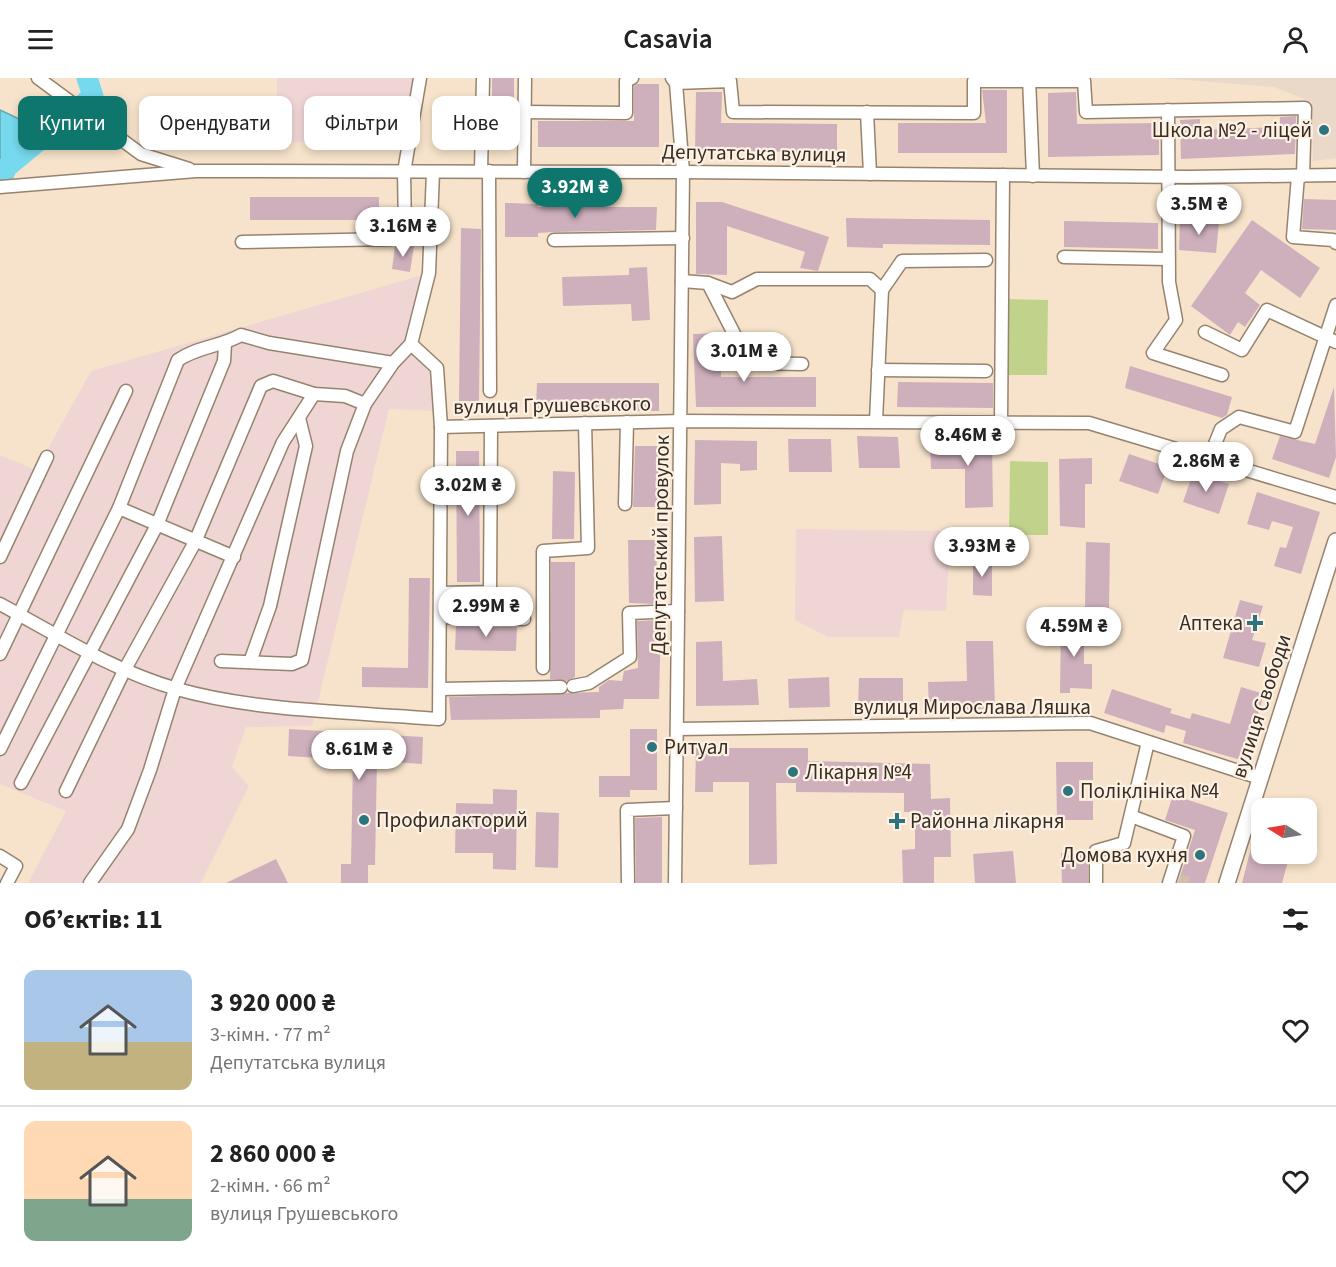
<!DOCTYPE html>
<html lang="uk">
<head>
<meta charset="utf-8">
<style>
	body { margin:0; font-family:"Source Sans 3",sans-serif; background:#f2f2f2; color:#222; height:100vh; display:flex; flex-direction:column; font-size:22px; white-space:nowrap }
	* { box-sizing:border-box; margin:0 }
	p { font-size:20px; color:#767676 }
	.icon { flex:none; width:33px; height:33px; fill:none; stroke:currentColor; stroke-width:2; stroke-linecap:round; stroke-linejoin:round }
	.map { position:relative; height:805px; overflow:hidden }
	.details { display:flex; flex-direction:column; background:#fff; flex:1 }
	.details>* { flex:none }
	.top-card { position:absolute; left:18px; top:18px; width:600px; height:54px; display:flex; gap:12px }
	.needle { width:39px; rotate:281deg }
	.controls { position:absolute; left:1251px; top:720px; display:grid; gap:12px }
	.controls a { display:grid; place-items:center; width:66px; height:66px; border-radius:12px; background:#fff; box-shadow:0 3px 9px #0003; font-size:30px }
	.price { position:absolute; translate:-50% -51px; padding:0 14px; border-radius:21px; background:#fff; color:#222; font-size:20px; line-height:39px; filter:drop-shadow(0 2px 3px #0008) }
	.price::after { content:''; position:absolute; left:50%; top:36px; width:18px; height:14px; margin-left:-9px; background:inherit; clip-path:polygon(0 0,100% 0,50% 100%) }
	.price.active { background:#0f766e; color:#fff }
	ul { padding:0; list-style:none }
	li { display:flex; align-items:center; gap:18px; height:150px; padding:0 24px }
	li+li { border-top:2px solid #e0e0e0 }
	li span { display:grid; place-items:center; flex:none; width:168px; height:120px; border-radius:12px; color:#555 }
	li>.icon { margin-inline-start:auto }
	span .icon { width:72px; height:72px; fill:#fffc; stroke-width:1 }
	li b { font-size:26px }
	h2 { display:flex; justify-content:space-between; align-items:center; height:72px; padding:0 24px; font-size:26px }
	.chip { padding:0 21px; border-radius:12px; background:#fff; box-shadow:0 3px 9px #0003; font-size:21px; line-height:54px }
	.chip.active { background:#0f766e; color:#fff }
	header { display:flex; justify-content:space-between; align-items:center; height:78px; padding:0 24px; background:#fff; font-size:27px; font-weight:600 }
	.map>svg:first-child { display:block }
	.industrial { fill:#f0d5d5 }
	.education { fill:#ead9c8 }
	.green { fill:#c1d38b }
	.water { fill:#76d9ed; stroke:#63a6b1; stroke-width:1.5 }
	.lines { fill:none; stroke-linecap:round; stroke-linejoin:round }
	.river { stroke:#76d9ed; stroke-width:21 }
	.building { fill:#ceb0bd }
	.minor-tunnel { stroke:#d0bfaa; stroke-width:12; stroke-dasharray:12 6; stroke-linecap:butt }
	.minor-casing { stroke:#96836e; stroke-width:15 }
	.major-casing { stroke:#96836e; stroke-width:18 }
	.minor { stroke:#fff; stroke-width:12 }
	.major { stroke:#fff; stroke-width:15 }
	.poi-dot { fill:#2d757e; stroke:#fef1e3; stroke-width:2 }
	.labels { text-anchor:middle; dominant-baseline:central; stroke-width:4.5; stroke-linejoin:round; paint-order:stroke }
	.poi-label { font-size:21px; fill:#362e25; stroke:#fef1e3; text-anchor:start }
	.street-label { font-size:21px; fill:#362e25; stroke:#fef1e3 }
</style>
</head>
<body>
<header><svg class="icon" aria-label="menu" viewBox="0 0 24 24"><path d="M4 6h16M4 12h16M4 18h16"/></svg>Casavia<svg class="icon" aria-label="person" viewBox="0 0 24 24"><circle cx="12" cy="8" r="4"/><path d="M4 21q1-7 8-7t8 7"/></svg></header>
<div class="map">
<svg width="1336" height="805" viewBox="0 0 1336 805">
	<rect width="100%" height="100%" fill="#f7e3cb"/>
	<g class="industrial">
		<path d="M277,0H420L410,60L277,65Z"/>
		<path d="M429,195L411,266L437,290L440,333L389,331L312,648L246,649L232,689L249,708L201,805H28L66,733L0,706V377L36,392L91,293Z"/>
		<path d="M796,451L947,453L949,479L946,533L904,532L899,559H828L795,542Z"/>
	</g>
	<path class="education" d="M1160,0H1336V80L1313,83L1312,24L1274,9Z"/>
	<g class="green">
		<path d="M1006,221L1048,222L1047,297H1006Z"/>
		<path d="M1010,383L1048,384V457H1009Z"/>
	</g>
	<path class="water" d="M0,32L32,47L50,44L62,46L7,89L2,99L0,95Z"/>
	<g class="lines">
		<path class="river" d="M0,104L7,89L93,18L87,0"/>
	</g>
	<g class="building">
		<rect x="492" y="0" width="22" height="68"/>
		<path d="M637,6H659V69H538V43H634V8Z"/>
		<path d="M982,12H1007V75H898V45H986Z"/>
		<path d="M696,14H722L721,45L837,46V74L695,73Z"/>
		<path d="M1076,14L1077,46L1159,45V77L1048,79V15Z"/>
		<path d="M1296,38L1295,76L1181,81L1180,42L1200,41V52L1280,49V39Z"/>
		<rect x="250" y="119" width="129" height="23"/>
		<path d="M1304,121L1336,122V152L1302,151Z"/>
		<path d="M696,124H722L829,159L818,193L800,190L805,174L727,148V197L696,196Z"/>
		<path d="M505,125L538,126V129H657L656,152L554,154L538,155V159H505Z"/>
		<path d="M846,140L990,142V167L883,166V170L847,169Z"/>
		<path d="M1180,141L1219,144L1216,175L1179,172Z"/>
		<path d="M1252,142L1320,190L1300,220L1261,192L1245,215L1260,227L1245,249L1238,244L1230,257L1191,228Z"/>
		<path d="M1064,143L1158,145V171L1064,169Z"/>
		<path d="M461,150L481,151L479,323H459Z"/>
		<path d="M398,166L414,168L410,194L392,191L395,168Z"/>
		<path d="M647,189L650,242L632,243L631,226L563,228L562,199L629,197V190Z"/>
		<path d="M721,255V299H816V329H696L693,256Z"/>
		<path d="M1130,288L1232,319L1227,337L1222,340L1125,310Z"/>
		<path d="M898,304L993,305V330L897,329Z"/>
		<path d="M537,305H659V333L536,332Z"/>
		<path d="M1334,309L1336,379L1329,400L1272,381L1280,358L1315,366Z"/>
		<path d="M857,358L898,359L900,390H859Z"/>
		<path d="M788,361H831L832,394H789Z"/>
		<path d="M695,362L757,363V392L740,393V386L721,385V426L694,427Z"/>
		<path d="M930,362L992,363L993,429L965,430V391H931Z"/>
		<path d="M635,368H659L658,429H633Z"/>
		<path d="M456,373H479L480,504H457Z"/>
		<path d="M1129,376L1168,389L1158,416L1119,403Z"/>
		<path d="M1092,380V406H1085V450L1060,448L1059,381Z"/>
		<path d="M553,393L575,394L574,461H552Z"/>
		<path d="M1193,395L1229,406L1219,436L1183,424Z"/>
		<path d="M1257,414L1320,434L1301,496L1274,488L1280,469L1286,470L1293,449L1272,443L1269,452L1247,446Z"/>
		<path d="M722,458L724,523L695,524L694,459Z"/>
		<path d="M628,462H657L656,526L629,525Z"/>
		<path d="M1086,464L1110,465L1109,530L1085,529Z"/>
		<path d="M973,481L992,482V518L973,517Z"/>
		<path d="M551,484H575V599L567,603L550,601Z"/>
		<path d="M409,500H430L428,610L362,609V589L408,590Z"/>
		<path d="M1240,522L1263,528L1252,562L1266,565L1259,589L1223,580Z"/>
		<path d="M661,542L659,621H624L623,631L600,632V640L451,642L449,619L599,614V609L609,602L622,603L624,593L638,590L637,543Z"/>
		<path d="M1061,543L1084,544V586H1092V611L1070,610V615H1060Z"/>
		<path d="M456,548L517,549L516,573L455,572Z"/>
		<path d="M722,563L723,603L757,601L759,627L696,628V564Z"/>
		<path d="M966,563H993L995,631L929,632L928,604L967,603Z"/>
		<path d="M829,599L830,629L789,630L788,601Z"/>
		<path d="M859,600H903V629H858Z"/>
		<path d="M1241,609L1264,616L1244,683L1183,665L1186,653L1166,647L1164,655L1104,635L1112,611L1172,631L1170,635L1190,641L1192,635L1230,646Z"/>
		<path d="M289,651L423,659L422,686L377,683L375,787H368V805H341V786H351L353,682L288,678Z"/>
		<path d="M630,651H657V712H630V719H599V698H630Z"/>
		<path d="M696,670H808V683L930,686L931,721L950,720L951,779H934V805H903L902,772L915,771V734H904V715L796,714V705H776L777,786L749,787V704H713V714H695Z"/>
		<path d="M1056,684H1093V702H1079V723H1093V742H1057Z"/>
		<path d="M493,711L517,712L516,792L493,791V775H455L456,725L493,726Z"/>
		<path d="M1173,717L1228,735L1205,805H1178L1195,752L1165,742Z"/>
		<path d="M536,734L559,735L558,790L535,789Z"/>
		<path d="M662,739V805H636L635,740Z"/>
		<path d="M1258,743L1262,744V776H1290L1282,805H1242Z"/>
		<path d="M1013,773L1016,805H975L973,776Z"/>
		<path d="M1061,775H1088V805H1062Z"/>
		<path d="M276,781L288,805H226Z"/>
	</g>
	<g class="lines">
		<path class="minor-tunnel" d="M1179,802L1188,805"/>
		<defs>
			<g id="minor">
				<path d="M38,0L141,76L189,91"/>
				<path d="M672,0L676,5L683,94L675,805"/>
				<path d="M1029,0L1033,98"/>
				<path d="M676,5L730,3L733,34L974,35V3H1084L1086,34L1305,30L1303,98"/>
				<path d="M1168,32L1169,204L1176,242L1153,275L1222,297"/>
				<path d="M524,34L626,35V3L632,0"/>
				<path d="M867,34L870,96"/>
				<path d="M481,93L483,0"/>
				<path d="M489,93L490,313"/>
				<path d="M524,94L525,0"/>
				<path d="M1298,98L1293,159L1333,162L1336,165"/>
				<path d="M0,109L196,93L683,94L1188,99L1336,97"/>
				<path d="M554,162L683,160"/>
				<path d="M242,164L391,161L405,152L404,94L420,0"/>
				<path d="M1064,179L1168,181"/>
				<path d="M682,203L708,205L749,285L802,286"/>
				<path d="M708,205L732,214L757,201H870L882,212"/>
				<path d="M1205,254L1242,272L1267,232L1336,264"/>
				<path d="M878,292L986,293"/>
				<path d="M876,343L882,212L902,183L986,182"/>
				<path d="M1001,343L1003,97"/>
				<path d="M441,349L682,343L1089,345L1336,419"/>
				<path d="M1209,381L1221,351L1239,339L1295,354L1336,227"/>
				<path d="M625,426L627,344"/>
				<path d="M119,430L234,479"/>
				<path d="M0,479L47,379"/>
				<path d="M440,515L490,514L491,348"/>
				<path d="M0,526C57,557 114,593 177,611C258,634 355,634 439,641L441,349L437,290L411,266L429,195L433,94"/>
				<path d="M440,539L524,541"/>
				<path d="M0,576L126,313"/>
				<path d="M221,583L292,586L302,582L347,373L365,326L393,285L411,266"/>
				<path d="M250,584L270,528L306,368L299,340"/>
				<path d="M543,590V473L588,470L585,345"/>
				<path d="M573,608L589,605L630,579L629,535L678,533"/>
				<path d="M440,611L561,609"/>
				<path d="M677,651L1090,645L1260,700"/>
				<path d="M0,671L119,430L178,282C199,268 220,269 241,257L269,265L393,285"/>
				<path d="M21,705L157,447L224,283L225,266"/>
				<path d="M66,713L124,593L195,464L261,308L273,303L314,316L345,318L365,326"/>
				<path d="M1131,738L1184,758L1169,805"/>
				<path d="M0,778L16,788L7,805"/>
				<path d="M90,805L128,751L150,692L175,611L283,364L314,316"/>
				<path d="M628,805L627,732L676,730"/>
				<path d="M1096,805V773L1124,765L1148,664"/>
			</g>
			<path id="major" d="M1227,805L1336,463"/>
		</defs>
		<use href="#minor" class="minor-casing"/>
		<use href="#major" class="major-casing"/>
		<use href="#minor" class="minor"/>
		<use href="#major" class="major"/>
	</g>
	<g class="poi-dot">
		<circle cx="1324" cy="52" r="6"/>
		<path d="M1252 536h6v6h6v6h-6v6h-6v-6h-6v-6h6z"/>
		<circle cx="652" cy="669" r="6"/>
		<circle cx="793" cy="694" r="6"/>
		<circle cx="1068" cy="713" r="6"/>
		<circle cx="364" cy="742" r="6"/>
		<path d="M894 734h6v6h6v6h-6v6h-6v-6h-6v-6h6z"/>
		<circle cx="1200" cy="777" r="6"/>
	</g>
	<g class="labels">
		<g class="poi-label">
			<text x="1312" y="52" text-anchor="end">Школа №2 - ліцей</text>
			<text x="1243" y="545" text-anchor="end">Аптека</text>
			<text x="664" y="669">Ритуал</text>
			<text x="805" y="694">Лікарня №4</text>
			<text x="1080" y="713">Поліклініка №4</text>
			<text x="376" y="742">Профилакторий</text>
			<text x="910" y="743">Районна лікарня</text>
			<text x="1188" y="777" text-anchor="end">Домова кухня</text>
		</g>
		<g class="street-label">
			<text transform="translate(754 75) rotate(1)">Депутатська вулиця</text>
			<text transform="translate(552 327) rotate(-1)">вулиця Грушевського</text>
			<text transform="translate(660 467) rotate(-89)">Депутатський провулок</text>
			<text transform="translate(1261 628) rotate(-72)">вулиця Свободи</text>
			<text x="972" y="629">вулиця Мирослава Ляшка</text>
		</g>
	</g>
</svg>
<div class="controls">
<a><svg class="needle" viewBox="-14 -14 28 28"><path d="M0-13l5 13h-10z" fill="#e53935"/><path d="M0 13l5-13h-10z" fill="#767676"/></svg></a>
</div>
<b class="price active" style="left:575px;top:141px">3.92M ₴</b>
<b class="price" style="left:1199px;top:158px">3.5M ₴</b>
<b class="price" style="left:403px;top:180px">3.16M ₴</b>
<b class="price" style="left:744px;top:305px">3.01M ₴</b>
<b class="price" style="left:968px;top:389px">8.46M ₴</b>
<b class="price" style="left:1206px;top:415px">2.86M ₴</b>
<b class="price" style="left:468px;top:439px">3.02M ₴</b>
<b class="price" style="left:982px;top:500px">3.93M ₴</b>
<b class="price" style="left:486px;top:560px">2.99M ₴</b>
<b class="price" style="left:1074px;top:580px">4.59M ₴</b>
<b class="price" style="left:359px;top:703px">8.61M ₴</b>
<div class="top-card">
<a class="chip active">Купити</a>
<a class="chip">Орендувати</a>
<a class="chip">Фільтри</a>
<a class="chip">Нове</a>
</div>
</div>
<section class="details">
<h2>Об’єктів: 11<svg class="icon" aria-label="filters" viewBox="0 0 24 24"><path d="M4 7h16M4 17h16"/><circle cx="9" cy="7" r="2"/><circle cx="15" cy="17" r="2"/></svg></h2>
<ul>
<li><span style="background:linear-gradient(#a9c7e8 60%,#c2b280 0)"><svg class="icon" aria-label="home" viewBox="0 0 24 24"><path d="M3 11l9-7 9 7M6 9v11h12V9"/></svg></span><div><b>3 920 000 ₴</b><p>3-кімн. · 77 m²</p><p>Депутатська вулиця</p></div><svg class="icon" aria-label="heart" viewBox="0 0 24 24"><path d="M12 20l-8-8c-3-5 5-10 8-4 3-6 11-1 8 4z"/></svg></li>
<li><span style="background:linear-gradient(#ffd9b3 65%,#7fa58c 0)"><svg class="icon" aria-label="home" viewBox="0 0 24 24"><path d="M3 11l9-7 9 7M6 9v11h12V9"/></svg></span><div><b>2 860 000 ₴</b><p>2-кімн. · 66 m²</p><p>вулиця Грушевського</p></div><svg class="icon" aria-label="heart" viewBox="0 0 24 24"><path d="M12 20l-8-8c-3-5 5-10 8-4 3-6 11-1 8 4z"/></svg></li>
</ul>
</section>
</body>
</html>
